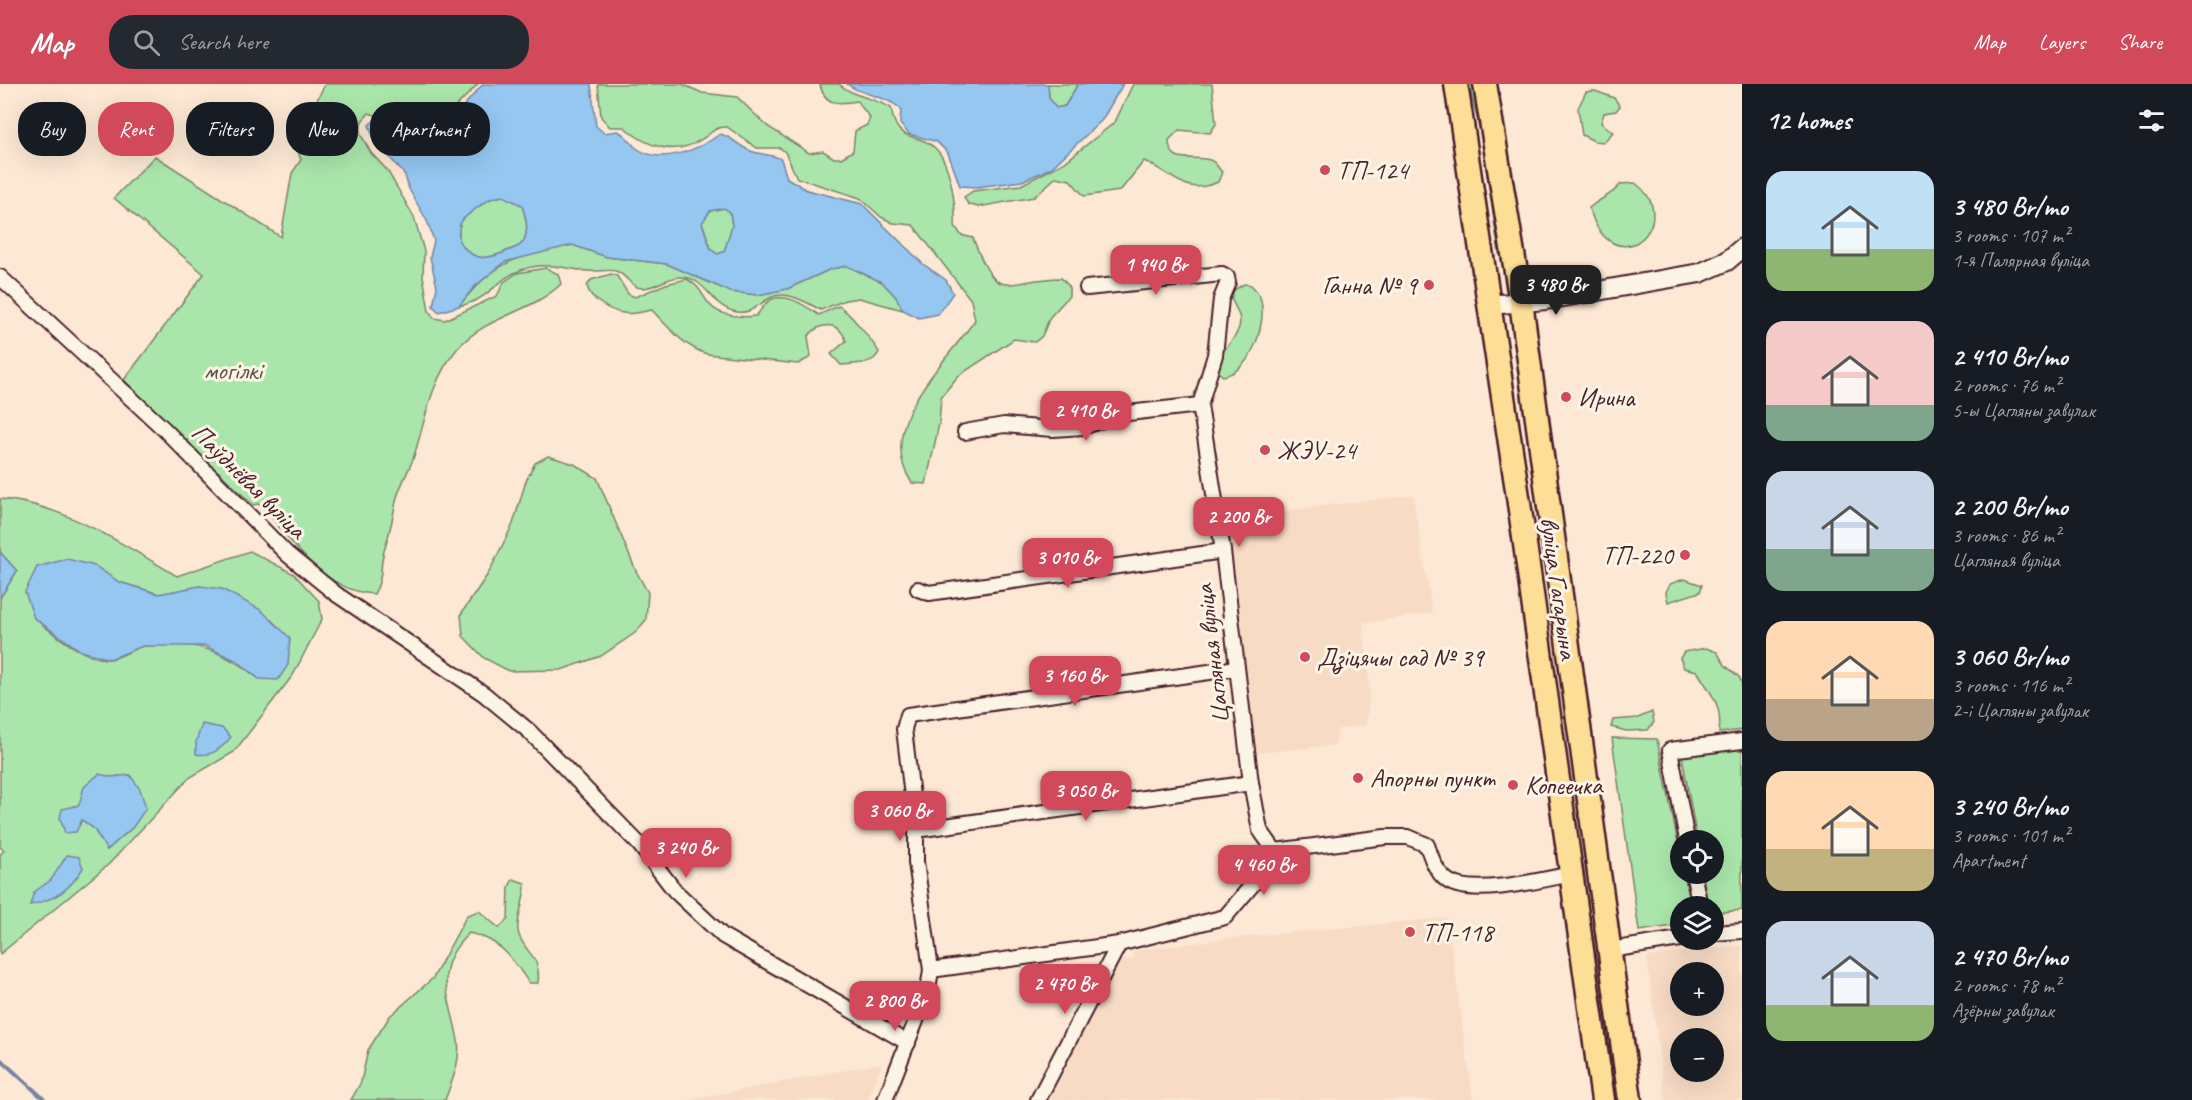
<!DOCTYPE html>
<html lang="en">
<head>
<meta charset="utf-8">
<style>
	body { margin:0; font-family:Caveat,sans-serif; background:#242831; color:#f1f3f6; height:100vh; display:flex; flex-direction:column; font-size:22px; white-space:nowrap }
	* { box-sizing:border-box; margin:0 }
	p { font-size:20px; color:#9ea1a6 }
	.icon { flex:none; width:33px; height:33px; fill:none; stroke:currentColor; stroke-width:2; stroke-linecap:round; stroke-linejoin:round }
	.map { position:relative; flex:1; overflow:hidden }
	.side { display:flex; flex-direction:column; background:#171b24; width:450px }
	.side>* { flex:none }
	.guide { position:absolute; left:18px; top:18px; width:570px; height:54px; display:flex; gap:12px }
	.buttons { position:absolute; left:1670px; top:746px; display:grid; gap:12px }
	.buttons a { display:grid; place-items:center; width:54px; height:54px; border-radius:50%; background:#171b24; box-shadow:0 6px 24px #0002; font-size:30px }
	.price { position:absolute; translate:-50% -51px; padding:0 14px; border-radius:12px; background:#d1495b; color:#fff; font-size:20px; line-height:39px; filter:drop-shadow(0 2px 3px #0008) }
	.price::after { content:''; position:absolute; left:50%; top:36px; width:18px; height:14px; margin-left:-9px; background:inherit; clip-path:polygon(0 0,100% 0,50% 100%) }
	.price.active { background:#222; color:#fff }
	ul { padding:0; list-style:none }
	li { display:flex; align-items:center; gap:18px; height:150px; padding:0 24px }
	li span { display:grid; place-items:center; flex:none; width:168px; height:120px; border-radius:18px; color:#555 }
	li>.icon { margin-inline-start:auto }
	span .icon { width:72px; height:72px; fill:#fffc; stroke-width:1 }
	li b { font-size:26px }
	h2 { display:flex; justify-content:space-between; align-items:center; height:72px; padding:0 24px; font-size:26px }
	.tag { padding:0 21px; border-radius:24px; background:#171b24; box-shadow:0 6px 24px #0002; font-size:21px; line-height:54px }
	.tag.active { background:#d1495b; color:#fff }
	header { display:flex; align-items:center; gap:36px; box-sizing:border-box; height:84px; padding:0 30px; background:#d1495b; color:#fff }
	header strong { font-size:28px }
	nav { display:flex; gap:33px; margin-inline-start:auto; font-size:21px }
	.search { width:420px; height:54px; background:#242831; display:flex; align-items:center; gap:15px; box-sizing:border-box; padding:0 21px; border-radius:24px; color:#9ea1a6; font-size:22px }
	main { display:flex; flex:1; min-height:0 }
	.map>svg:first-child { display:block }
	.built { fill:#f8dbc5; fill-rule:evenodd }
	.green { fill:#aae6ab; stroke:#7a826b; stroke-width:1.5; fill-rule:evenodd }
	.water { fill:#95c7f1; stroke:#7784a2; stroke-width:1.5; fill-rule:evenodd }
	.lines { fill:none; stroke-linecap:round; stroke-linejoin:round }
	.stream { stroke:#7784a2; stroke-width:4 }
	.minor-casing { stroke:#4a1f2b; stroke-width:18 }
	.tertiary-casing { stroke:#4a1f2b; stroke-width:22 }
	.primary-casing { stroke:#4a1f2b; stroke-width:27 }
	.minor { stroke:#fcf5e5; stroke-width:14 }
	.tertiary { stroke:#fcf5e5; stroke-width:18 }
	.primary { stroke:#fdde96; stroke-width:22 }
	.poi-dot { fill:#d1495b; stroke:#fcf5e5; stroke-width:2 }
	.labels { text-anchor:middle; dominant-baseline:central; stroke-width:6; stroke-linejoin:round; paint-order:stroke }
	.poi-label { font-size:26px; fill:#4a1f2b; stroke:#fcf5e5; text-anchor:start }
	.park-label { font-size:26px; fill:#62514b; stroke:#fcf5e5 }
	.street-label { font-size:26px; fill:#4a1f2b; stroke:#fcf5e5 }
</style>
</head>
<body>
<header>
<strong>Map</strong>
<div class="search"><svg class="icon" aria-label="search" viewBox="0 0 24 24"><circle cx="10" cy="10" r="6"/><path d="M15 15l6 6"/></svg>Search here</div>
<nav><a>Map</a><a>Layers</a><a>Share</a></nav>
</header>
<main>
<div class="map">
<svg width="1742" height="1016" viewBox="0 0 1742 1016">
	<rect width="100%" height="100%" fill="#fce8d4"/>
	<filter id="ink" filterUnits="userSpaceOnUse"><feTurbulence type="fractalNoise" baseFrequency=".0167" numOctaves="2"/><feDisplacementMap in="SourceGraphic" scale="12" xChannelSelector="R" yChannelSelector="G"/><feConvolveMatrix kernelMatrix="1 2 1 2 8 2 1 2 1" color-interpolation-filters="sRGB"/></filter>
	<g filter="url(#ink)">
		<g class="built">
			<path d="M1413,411L1432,529L1363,539L1370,607L1366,641L1338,645L1335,661L1257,669L1223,434Z"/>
			<path d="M1447,834L1473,1016H1050L1118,876L1133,875V867L1222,855Z"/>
			<path d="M1742,862V1016H1665L1647,873L1711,864ZM1680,888H1713V921H1680ZM1680,954H1713V987H1680Z"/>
			<path d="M882,979L868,1016H689Z"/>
		</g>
		<g class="green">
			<path d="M325,0H478L418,61H403L378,32L369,29L362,37L360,49L371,69L387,86L414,133L424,167L423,192L429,227L434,234L445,236L497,212L504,198L517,189L546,184L558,190L561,200C531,229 485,232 457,265C429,299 426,336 413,375C408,388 401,400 397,413C393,431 390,449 384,467C379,484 384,493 374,510C327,508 293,461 266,426L258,420L253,421L219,388L172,350L165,336L124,296L204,190L114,114L155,72L281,153L292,89L301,76L295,59L297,52L304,49L337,46L319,26L317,16Z"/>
			<path d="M598,0H682L702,9L737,13L767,42L809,69L823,67L834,74H841L853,67L855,47L867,41L870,34L857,17C839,20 824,22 820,0H839C853,13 875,14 891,24C897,62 915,46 935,64C951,79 956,122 955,142L961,151L973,154C998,222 1004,195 1061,194L1069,202V212L1050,233L1042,252L1035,258L1014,255L958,292L941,313L939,340L926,400L912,399C873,342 945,280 975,236L971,216L913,141L893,139L881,133L860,114L797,94L785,68L780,64H757L727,43C715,42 712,49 702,55C675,73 647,63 624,43H610L601,33Z"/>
			<path d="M1048,0H1078L1065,22L1056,24L1049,14Z"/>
			<path d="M1133,0H1212L1216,40L1210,49L1179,46L1169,56C1169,84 1197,69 1212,77C1216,79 1219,85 1222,88L1218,98C1184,113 1173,89 1144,77L1120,107L1084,112L1070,96L1056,93L1034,113L978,123L968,120L964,113L973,107L1021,101L1065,78L1115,38Z"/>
			<path d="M1469,0H1477L1505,169L1499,170L1482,56Z"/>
			<path d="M1595,7L1614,14L1620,22L1616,27L1604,29L1601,39L1613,48L1604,58L1594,57L1582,51L1578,24L1586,8Z"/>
			<path d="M1635,99C1680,131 1630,190 1599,146C1594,140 1592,131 1589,124C1601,113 1609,114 1621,100Z"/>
			<path d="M503,112L522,121C525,132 529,142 525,154C523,162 515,164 507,167C487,176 472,178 459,157C458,137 460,137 474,126C486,118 488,114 503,112Z"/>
			<path d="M724,124L730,128L732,142L724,168L717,170L711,165L702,138L710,127Z"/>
			<path d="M573,161L607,173L667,180L731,208L758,211L787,205L831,185L847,182L882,198L896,213L903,226L859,214L845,216L821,226C807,219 786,205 770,214C758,220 752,230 737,228C711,224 707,194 682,193C668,192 656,204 642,204C630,203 627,191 616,187C609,185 597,188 589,187C565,185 546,177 521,186C495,195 492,215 459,222C496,175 517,173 573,161Z"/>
			<path d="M611,190L617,192L628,210L635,213L666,200L687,195C702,204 700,209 710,221C719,232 743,234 756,232C760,228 764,220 769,217C784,206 807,223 819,231L838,222C847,225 873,258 879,268C873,282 854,279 841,281L831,270L846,257C840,237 818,237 808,253L811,273L798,280L707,270C683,262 669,244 652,226C644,227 632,231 623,229C610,227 590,216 587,202L591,196Z"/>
			<path d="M1244,200L1251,201C1254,204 1259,209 1260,213C1268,237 1252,288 1223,292L1218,288C1214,267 1240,257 1240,237C1240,230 1234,221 1231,214L1234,206Z"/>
			<path d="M548,372L574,380L597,394L636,487L648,509L646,536L635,549L601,572L561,586L509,587L484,574L463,552L461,530L488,490L513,440L526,397L535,379Z"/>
			<path d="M0,415C63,420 123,460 177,492L250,467L294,490L319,517L322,535L293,591L234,668L189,694L109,780L0,870V771L4,766L0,763V514L17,487L0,468ZM95,482L119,498L159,510L200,502L259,595C222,565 193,556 144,562C133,564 121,574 110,575C84,576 53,549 34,534ZM130,691L133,743L107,766L94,745L82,736L72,723L79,721L111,693Z"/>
			<path d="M1684,495L1702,501L1700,508L1668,518L1666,508L1670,500Z"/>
			<path d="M1706,564L1717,568L1725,581L1739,593L1742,599V646L1719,649C1723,621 1711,610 1697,587L1684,584L1680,574L1684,568Z"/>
			<path d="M1652,628L1654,638L1648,646L1626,647L1611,643L1613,636L1638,634Z"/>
			<path d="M1612,654L1657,655L1680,769V789H1684L1691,822H1680V841L1639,847Z"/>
			<path d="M1742,661V826L1713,829V822H1708L1702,789H1713V756H1697L1682,672Z"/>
			<path d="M513,795L525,799C526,814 514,840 519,851C527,872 541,871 538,899H529C512,874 500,855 469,849C430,886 451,913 458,957C461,978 452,997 445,1016H351L361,998L368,966L390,932L433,894L467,831L479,827L499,844L508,835L509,803Z"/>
		</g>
		<g class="water">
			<path d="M483,0H591L596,42L604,49L618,47C626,51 629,57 635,63C659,83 700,65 720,50C733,53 739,63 751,67C761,71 771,70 781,75L787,94L807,106L862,120L923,180L946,196L953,209L938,230L919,234L903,226L896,213L882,198L847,182L831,185L787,205L758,211L731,208L667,180L607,173L572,161L505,178L474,203L459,222L439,228L433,222L437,203L430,173L434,157L427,137L409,105L405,91L374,55L369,41L375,36L389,50L401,69L413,71L425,64L435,46L460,26ZM503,112L522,121C525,132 529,142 525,154C523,162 515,164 507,167C487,176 472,178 459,157C458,137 460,137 474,126C485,118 488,114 503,112ZM724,124L730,128L732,142L724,168L717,170L711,165L702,139L710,127Z"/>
			<path d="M847,0H1048L1049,14L1056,24L1065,22L1078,0H1123L1102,36L1051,84L1022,97L977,103L960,102L948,69L937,58L909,50L900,40L901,25C884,10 864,13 847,0Z"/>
			<path d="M0,468L17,487L0,514Z"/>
			<path d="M67,475L95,482L119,498L159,510L200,502L222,505L261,526L290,554L288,581L278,596L259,595L237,577L205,562H143L110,575L81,567L34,534L25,508L37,483Z"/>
			<path d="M202,640L222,644L231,653C221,665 212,673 196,670V658Z"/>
			<path d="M99,690L111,693L130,691L140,705L146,724L133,743L107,766L94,745L82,736L76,748L65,749L60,734L62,725L79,721L84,703Z"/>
			<path d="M67,771L79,773L83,784C69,807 56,815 30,821L34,808L51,796Z"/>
		</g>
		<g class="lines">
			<path class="stream" d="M0,975L45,1016"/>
			<defs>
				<g id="minor">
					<path d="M0,193L164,345L287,470L336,510L484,610L529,647L639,760L675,807L723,852L908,959"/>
					<path d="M1087,204L1222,190L1227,193L1228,198L1221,215L1215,271L1200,321L1223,467L1251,699L1260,746L1275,767"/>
					<path d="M965,348L1004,341L1053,345L1083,343L1119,330L1200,321"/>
					<path d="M918,505L929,509L1223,467"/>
					<path d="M916,746L1251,699"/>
					<path d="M1687,756L1670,666L1742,657"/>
					<path d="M1693,789L1700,822"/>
					<path d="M1713,849L1742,847"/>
					<path d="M1610,866L1680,855"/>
					<path d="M931,886L1119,860L1225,833L1264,787L1275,767L1385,753H1408L1427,761C1431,773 1436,789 1448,797C1472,813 1542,796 1571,790"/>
					<path d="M885,1016L928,906L931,886L916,778V746L904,645L908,631L1237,584"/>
					<path d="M1038,1016L1119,860"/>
				</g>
				<path id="tertiary" d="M1489,221L1546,216L1700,189L1727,177L1742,164"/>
				<g id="primary">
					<path d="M1456,0L1523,446L1603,1016"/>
					<path d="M1485,0L1521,218L1630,1016"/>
				</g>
			</defs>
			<use href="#minor" class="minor-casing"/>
			<use href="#tertiary" class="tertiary-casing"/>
			<use href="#primary" class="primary-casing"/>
			<use href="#minor" class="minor"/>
			<use href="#tertiary" class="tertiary"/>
			<use href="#primary" class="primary"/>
		</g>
	</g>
	<g class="poi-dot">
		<circle cx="1325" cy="86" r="6"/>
		<circle cx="1429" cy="201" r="6"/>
		<circle cx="1566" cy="313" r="6"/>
		<circle cx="1265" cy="366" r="6"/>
		<circle cx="1685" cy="471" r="6"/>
		<circle cx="1305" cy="573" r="6"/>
		<circle cx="1358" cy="694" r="6"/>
		<circle cx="1513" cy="701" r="6"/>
		<circle cx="1410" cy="848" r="6"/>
	</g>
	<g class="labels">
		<g class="poi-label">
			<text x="1337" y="86">ТП-124</text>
			<text x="1417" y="201" text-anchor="end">Ганна № 9</text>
			<text x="1578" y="313">Ирина</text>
			<text x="1277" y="366">ЖЭУ-24</text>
			<text x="1673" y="471" text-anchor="end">ТП-220</text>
			<text x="1317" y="573">Дзіцячы сад № 39</text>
			<text x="1370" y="694">Апорны пункт</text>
			<text x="1525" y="701">Копеечка</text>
			<text x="1422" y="848">ТП-118</text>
		</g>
		<g class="park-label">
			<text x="233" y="286">могілкі</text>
		</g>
		<g class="street-label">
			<text transform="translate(249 397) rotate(45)">Паўднёвая вуліца</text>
			<text transform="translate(1559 504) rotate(82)">вуліца Гагарына</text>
			<text transform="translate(1212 570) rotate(-97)">Цагляная вуліца</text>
		</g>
	</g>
</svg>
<div class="buttons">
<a><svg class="icon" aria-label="locate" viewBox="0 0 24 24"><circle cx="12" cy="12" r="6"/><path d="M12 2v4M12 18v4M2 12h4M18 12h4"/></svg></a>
<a><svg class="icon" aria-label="layers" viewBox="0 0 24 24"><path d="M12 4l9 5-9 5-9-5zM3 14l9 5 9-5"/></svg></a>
<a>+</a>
<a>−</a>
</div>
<b class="price" style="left:1156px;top:212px">1 940 Br</b>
<b class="price active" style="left:1556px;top:232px">3 480 Br</b>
<b class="price" style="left:1086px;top:358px">2 410 Br</b>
<b class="price" style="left:1239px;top:464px">2 200 Br</b>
<b class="price" style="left:1068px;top:505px">3 010 Br</b>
<b class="price" style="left:1075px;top:623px">3 160 Br</b>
<b class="price" style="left:1086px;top:738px">3 050 Br</b>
<b class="price" style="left:900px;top:758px">3 060 Br</b>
<b class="price" style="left:686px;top:795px">3 240 Br</b>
<b class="price" style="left:1264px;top:812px">4 460 Br</b>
<b class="price" style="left:1065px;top:931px">2 470 Br</b>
<b class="price" style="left:895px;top:948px">2 800 Br</b>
<div class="guide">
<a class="tag">Buy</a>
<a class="tag active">Rent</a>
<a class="tag">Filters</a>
<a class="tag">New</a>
<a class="tag">Apartment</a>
</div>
</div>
<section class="side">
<h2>12 homes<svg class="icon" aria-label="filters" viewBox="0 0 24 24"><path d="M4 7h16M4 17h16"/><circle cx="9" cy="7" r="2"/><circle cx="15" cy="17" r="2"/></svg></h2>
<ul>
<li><span style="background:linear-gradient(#bfe0f5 65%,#8fb573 0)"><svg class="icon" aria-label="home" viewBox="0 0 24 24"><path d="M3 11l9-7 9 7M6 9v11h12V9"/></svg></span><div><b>3 480 Br/mo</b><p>3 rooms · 107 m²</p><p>1-я Палярная вуліца</p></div></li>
<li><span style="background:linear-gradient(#f6c9c9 70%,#7fa58c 0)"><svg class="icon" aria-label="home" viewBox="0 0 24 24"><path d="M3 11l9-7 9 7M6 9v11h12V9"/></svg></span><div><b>2 410 Br/mo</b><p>2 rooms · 76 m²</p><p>5-ы Цагляны завулак</p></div></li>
<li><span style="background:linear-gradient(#c9d6e8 65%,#7fa58c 0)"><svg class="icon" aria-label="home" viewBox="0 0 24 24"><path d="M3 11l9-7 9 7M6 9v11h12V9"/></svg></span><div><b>2 200 Br/mo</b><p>3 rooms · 86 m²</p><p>Цагляная вуліца</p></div></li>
<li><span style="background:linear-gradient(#ffd9b3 65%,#b9a48a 0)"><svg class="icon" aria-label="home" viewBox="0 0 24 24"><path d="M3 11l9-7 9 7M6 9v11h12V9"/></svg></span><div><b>3 060 Br/mo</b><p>3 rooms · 116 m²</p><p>2-і Цагляны завулак</p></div></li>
<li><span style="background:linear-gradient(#ffd9b3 65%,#c2b280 0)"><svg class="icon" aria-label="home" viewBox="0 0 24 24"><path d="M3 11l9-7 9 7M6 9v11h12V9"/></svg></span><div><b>3 240 Br/mo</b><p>3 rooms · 101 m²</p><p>Apartment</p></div></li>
<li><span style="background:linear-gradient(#c9d6e8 70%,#8fb573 0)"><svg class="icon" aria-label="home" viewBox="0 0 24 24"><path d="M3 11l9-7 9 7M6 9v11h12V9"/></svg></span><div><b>2 470 Br/mo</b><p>2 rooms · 78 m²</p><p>Азёрны завулак</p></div></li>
</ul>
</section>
</main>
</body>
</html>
